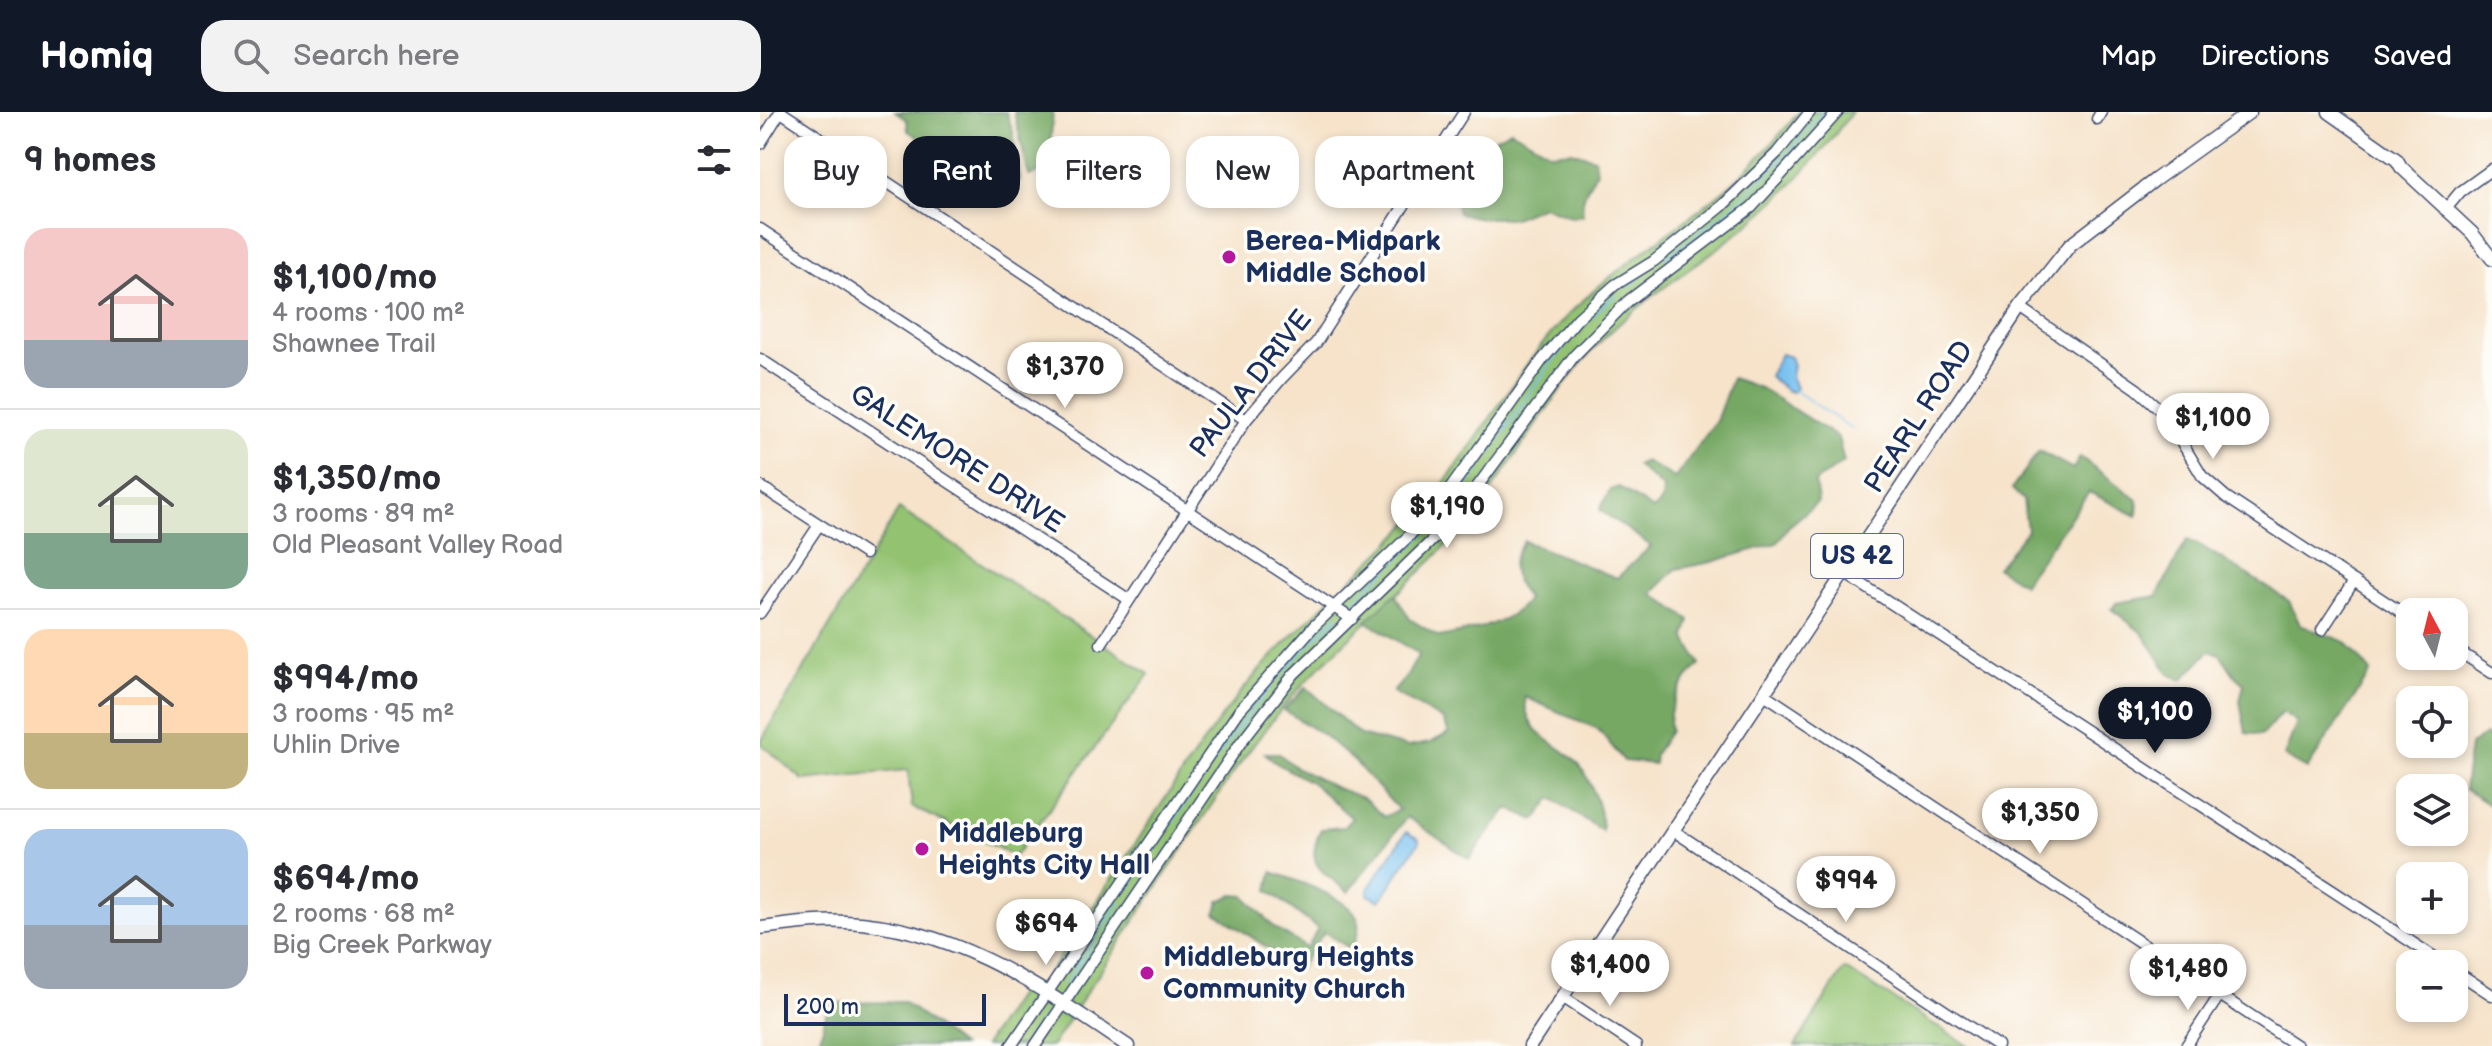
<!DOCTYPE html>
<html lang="en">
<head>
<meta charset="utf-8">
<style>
	body { margin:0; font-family:"Balsamiq Sans",sans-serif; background:#f2f2f3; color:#2b2b33; height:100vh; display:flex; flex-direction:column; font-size:30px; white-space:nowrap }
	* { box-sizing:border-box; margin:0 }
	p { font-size:26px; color:#7c7c81 }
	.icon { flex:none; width:44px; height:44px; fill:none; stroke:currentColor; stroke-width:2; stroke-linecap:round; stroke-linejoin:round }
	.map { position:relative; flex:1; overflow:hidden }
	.details { display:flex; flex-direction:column; background:#fff; width:760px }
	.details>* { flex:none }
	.hud { position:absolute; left:24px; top:24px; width:760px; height:72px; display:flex; gap:16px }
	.needle { width:52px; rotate:353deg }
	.controls { position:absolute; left:1636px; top:486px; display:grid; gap:16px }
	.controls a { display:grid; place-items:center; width:72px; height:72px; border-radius:16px; background:#fff; box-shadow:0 4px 12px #0003; font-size:40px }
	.scale { position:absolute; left:24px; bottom:20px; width:202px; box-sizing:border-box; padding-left:8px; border:4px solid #1b2f5e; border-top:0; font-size:22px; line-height:28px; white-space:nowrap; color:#1b2f5e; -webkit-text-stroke:6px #fdfcf7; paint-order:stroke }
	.price { position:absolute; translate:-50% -68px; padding:0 18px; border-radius:28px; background:#fff; color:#222; font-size:26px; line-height:52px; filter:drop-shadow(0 2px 4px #0008) }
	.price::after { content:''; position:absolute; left:50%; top:48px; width:24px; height:18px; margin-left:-12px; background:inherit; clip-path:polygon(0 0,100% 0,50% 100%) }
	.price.active { background:#111827; color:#fff }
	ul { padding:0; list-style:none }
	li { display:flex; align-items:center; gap:24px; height:200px; padding:0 24px }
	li+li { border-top:2px solid #e1e1e2 }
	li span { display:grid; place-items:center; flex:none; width:224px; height:160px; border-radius:24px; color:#555 }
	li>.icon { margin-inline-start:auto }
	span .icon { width:96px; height:96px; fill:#fffc; stroke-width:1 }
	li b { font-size:34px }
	h2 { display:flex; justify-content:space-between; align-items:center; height:96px; padding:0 24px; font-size:34px }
	.pill { padding:0 28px; border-radius:24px; background:#fff; box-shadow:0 4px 12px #0003; font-size:28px; line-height:72px }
	.pill.active { background:#111827; color:#fff }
	header { display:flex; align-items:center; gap:48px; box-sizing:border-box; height:112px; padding:0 40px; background:#111827; color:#fff }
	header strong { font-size:38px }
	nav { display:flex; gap:44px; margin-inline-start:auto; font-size:28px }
	.search { width:560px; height:72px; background:#f2f2f3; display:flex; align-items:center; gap:20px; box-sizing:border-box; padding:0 28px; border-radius:24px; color:#7c7c81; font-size:30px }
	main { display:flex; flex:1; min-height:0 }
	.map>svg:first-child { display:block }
	.green { fill:#93c271; stroke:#577868; stroke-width:2 }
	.forest { fill:#76a863; stroke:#486c60; stroke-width:2 }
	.water { fill:#77c1f0; stroke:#4978a7; stroke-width:2 }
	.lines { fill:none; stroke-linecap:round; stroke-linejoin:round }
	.stream { stroke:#77c1f0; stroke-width:2 }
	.minor-casing { stroke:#3c4a6e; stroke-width:13 }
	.major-casing { stroke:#3c4a6e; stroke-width:15 }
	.minor { stroke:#fff; stroke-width:10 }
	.major { stroke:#fff; stroke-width:12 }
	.poi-dot { fill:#b5179e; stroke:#fdfcf7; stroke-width:3 }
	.labels { text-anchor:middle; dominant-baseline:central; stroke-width:7; stroke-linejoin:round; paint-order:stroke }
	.shield { fill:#fdfcf7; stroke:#5f6c8c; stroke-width:2 }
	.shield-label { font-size:26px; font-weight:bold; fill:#1b2f5e }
	.poi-label { font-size:28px; font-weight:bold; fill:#1b2f5e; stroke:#fdfcf7; text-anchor:start }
	.street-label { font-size:28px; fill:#1b2f5e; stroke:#fdfcf7 }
</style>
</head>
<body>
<header>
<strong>Homiq</strong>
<div class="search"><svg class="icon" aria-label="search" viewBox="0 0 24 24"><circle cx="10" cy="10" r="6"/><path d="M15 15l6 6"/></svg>Search here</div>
<nav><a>Map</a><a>Directions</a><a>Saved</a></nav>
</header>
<main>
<section class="details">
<h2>9 homes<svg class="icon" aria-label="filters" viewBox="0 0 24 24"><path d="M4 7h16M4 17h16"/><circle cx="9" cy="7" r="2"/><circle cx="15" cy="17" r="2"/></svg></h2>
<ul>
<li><span style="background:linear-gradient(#f6c9c9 70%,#9aa5b1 0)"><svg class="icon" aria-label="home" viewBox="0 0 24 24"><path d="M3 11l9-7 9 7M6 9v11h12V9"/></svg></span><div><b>$1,100/mo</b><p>4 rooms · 100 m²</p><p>Shawnee Trail</p></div></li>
<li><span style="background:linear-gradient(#dfe7d0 65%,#7fa58c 0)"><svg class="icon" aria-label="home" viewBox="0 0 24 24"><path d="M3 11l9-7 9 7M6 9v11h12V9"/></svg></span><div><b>$1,350/mo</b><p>3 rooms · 89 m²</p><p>Old Pleasant Valley Road</p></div></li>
<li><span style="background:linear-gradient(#ffd9b3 65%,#c2b280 0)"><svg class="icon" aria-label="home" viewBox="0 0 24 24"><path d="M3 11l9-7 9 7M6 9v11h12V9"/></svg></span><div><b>$994/mo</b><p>3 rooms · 95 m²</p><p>Uhlin Drive</p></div></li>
<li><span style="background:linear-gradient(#a9c7e8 60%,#9aa5b1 0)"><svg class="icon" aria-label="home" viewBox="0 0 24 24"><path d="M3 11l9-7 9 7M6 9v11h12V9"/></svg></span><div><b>$694/mo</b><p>2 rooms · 68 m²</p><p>Big Creek Parkway</p></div></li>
</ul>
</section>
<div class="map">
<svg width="1732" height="934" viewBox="0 0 1732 934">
	<rect width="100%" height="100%" fill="#fdfcf7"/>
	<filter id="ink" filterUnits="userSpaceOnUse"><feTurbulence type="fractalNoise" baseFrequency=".0125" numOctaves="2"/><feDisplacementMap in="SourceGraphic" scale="16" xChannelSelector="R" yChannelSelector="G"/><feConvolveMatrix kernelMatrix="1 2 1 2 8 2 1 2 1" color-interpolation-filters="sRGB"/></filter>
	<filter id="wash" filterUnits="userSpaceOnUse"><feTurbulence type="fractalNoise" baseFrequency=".006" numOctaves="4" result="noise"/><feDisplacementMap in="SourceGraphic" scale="32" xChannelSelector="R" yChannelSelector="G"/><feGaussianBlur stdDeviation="1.8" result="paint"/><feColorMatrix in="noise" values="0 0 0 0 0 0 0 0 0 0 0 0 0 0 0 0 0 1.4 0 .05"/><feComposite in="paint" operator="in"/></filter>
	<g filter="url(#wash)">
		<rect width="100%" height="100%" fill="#f6e3ca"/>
		<g class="green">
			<path d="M1039,0H1092C1062,41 1029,79 990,111C942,151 887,183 843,227C791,280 757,349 710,406C656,472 586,522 531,586C491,632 458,683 425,733C388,789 351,844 314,899L279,876C317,819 355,762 393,705C424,658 455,610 492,567C548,501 619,449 675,382C723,325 756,257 808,203C855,155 913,121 964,78C992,55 1016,28 1039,0Z"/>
			<path d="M139,397L389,562L255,744L152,695L148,658L43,668L0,631Z"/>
			<path d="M1084,857H1085L1209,934H1035Z"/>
			<path d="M262,876L309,907L292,934H224Z"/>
		</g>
		<g class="forest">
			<path d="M135,0H246L253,20L260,68L254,74L239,77L148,19L147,8Z"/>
			<path d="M254,0H293L290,37L281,60L269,64Z"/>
			<path d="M751,18L791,41L811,39L834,46L837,59C828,74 820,86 823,103L812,105L783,94L754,106H720L698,101L696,89L734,27Z"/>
			<path d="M972,266L1002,277L1078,326L1084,350L1055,370L1058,390L1028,415L1017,431L952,450L916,457L892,481L930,508L925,525L940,552C923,569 905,595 910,619L895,642L894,652L864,649L838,617L765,585C764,630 805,629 824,660C833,675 842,701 842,719L792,686L775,708L748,696L709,747L647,705L588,780C561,757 544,755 561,717L584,715L592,706L552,671L516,651L505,641H518L535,655L574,675L603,686L624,705L639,698L594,649L566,625L524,598L546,575L600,623L647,635L670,631L689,621L683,608L633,580L647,564L659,542L606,509L635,482L650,507L679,525C708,519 751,513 767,487C751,462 746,455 764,429L857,466L891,434L840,398L850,378L859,375L893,398L902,389L903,376L876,353L885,349L915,366L956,309Z"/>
			<path d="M1279,339L1313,357L1320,345L1378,388L1377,404L1329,380L1263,472L1237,456L1267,418L1263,388L1252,377Z"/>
			<path d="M1427,428L1438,432L1529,489L1540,513L1586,530L1611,560L1547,657L1524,644L1537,610L1522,600L1502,623L1486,621L1480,589L1484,572L1476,565L1460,542L1449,539L1422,568L1410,563L1382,521L1352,497L1356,491L1397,484Z"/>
			<path d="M1725,623L1732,629V695L1704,677L1710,633Z"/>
			<path d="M512,760C532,767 589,786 597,806C601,818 596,827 591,837L564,820L539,857L456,801L459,789L473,783L485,784L515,816L547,836L558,817L508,778Z"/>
			<path d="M144,890L201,934H58L69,891Z"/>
		</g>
		<g class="water">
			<path d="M1021,242L1030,245L1033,253L1031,264L1036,276L1032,280L1026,278L1009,264Z"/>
			<path d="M646,720L659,727V730L620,789L608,783V777Z"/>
		</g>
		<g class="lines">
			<g class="stream">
				<path d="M906,146C965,103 1019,58 1062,0"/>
				<path d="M867,175L885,161"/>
				<path d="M1034,278L1092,317"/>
				<path d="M588,495C624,458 665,426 697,386C751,319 787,237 856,183"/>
				<path d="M366,780C431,683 491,584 578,504"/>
				<path d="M306,871L360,790"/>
				<path d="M262,934L286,903"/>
			</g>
		</g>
	</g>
	<g filter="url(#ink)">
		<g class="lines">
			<defs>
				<g id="minor">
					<path d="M21,0L486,308"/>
					<path d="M1337,7L1341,0"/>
					<path d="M0,32L20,0"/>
					<path d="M1685,98L1700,80L1732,57"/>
					<path d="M0,117L592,507"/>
					<path d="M1260,196L1377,277L1404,301L1442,364L1466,385L1650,506"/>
					<path d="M0,247L368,487"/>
					<path d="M0,374L105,442"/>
					<path d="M1086,462L1685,852"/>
					<path d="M0,501L59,413"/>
					<path d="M1562,518L1594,469"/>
					<path d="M341,532L486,308L522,266L556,231L704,0"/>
					<path d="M1694,536L1732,561"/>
					<path d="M1004,582L1537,934"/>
					<path d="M914,719L1238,934"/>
					<path d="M1694,858L1732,883"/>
					<path d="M804,886L876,934"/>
					<path d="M251,934L479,599L553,515L650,423L685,384L783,247L818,206L855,173L894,149L961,95L1017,41L1050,0"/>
					<path d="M275,934L481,630L534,562L691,410L814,244L868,189L992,95L1078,0"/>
					<path d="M1426,934L1459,884"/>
				</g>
				<g id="major">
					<path d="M1569,0L1637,48L1641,55L1712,121L1732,147"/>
					<path d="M0,816C28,813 57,808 86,810C196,815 279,875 368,934"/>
					<path d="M770,934L1260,196L1310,133L1396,67L1490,0"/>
				</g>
			</defs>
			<use href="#minor" class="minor-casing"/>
			<use href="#major" class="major-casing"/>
			<use href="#minor" class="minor"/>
			<use href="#major" class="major"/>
		</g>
	</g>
	<g class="poi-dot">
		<circle cx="469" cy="145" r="8"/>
		<circle cx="162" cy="737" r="8"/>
		<circle cx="387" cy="861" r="8"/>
	</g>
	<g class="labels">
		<rect class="shield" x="1051" y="422" width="92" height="44" rx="6"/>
		<g class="shield-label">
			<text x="1097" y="444">US 42</text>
		</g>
		<g class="poi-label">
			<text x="485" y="129">Berea-Midpark<tspan x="485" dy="32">Middle School</tspan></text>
			<text x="178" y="721">Middleburg<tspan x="178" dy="32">Heights City Hall</tspan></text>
			<text x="403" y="845">Middleburg Heights<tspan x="403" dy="32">Community Church</tspan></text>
		</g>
		<g class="street-label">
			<text transform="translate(491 272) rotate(-52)">PAULA DRIVE</text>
			<text transform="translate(1159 305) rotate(-57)">PEARL ROAD</text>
			<text transform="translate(197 347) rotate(33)">GALEMORE DRIVE</text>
		</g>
	</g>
</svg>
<div class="controls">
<a><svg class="needle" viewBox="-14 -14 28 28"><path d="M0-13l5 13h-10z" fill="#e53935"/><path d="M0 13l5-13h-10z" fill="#7c7c81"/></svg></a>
<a><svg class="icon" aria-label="locate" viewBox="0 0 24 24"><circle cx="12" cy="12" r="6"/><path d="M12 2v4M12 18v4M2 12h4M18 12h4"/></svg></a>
<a><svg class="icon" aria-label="layers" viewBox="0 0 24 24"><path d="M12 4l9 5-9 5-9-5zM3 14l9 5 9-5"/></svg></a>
<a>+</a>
<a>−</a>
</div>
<div class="scale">200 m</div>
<b class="price" style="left:305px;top:298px">$1,370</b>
<b class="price" style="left:1453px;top:349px">$1,100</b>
<b class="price" style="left:687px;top:438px">$1,190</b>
<b class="price active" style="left:1395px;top:643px">$1,100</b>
<b class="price" style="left:1280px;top:744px">$1,350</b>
<b class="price" style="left:1086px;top:812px">$994</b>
<b class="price" style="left:286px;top:855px">$694</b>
<b class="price" style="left:850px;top:896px">$1,400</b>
<b class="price" style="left:1428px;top:900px">$1,480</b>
<div class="hud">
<a class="pill">Buy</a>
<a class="pill active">Rent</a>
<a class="pill">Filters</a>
<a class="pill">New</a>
<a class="pill">Apartment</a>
</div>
</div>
</main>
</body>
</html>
